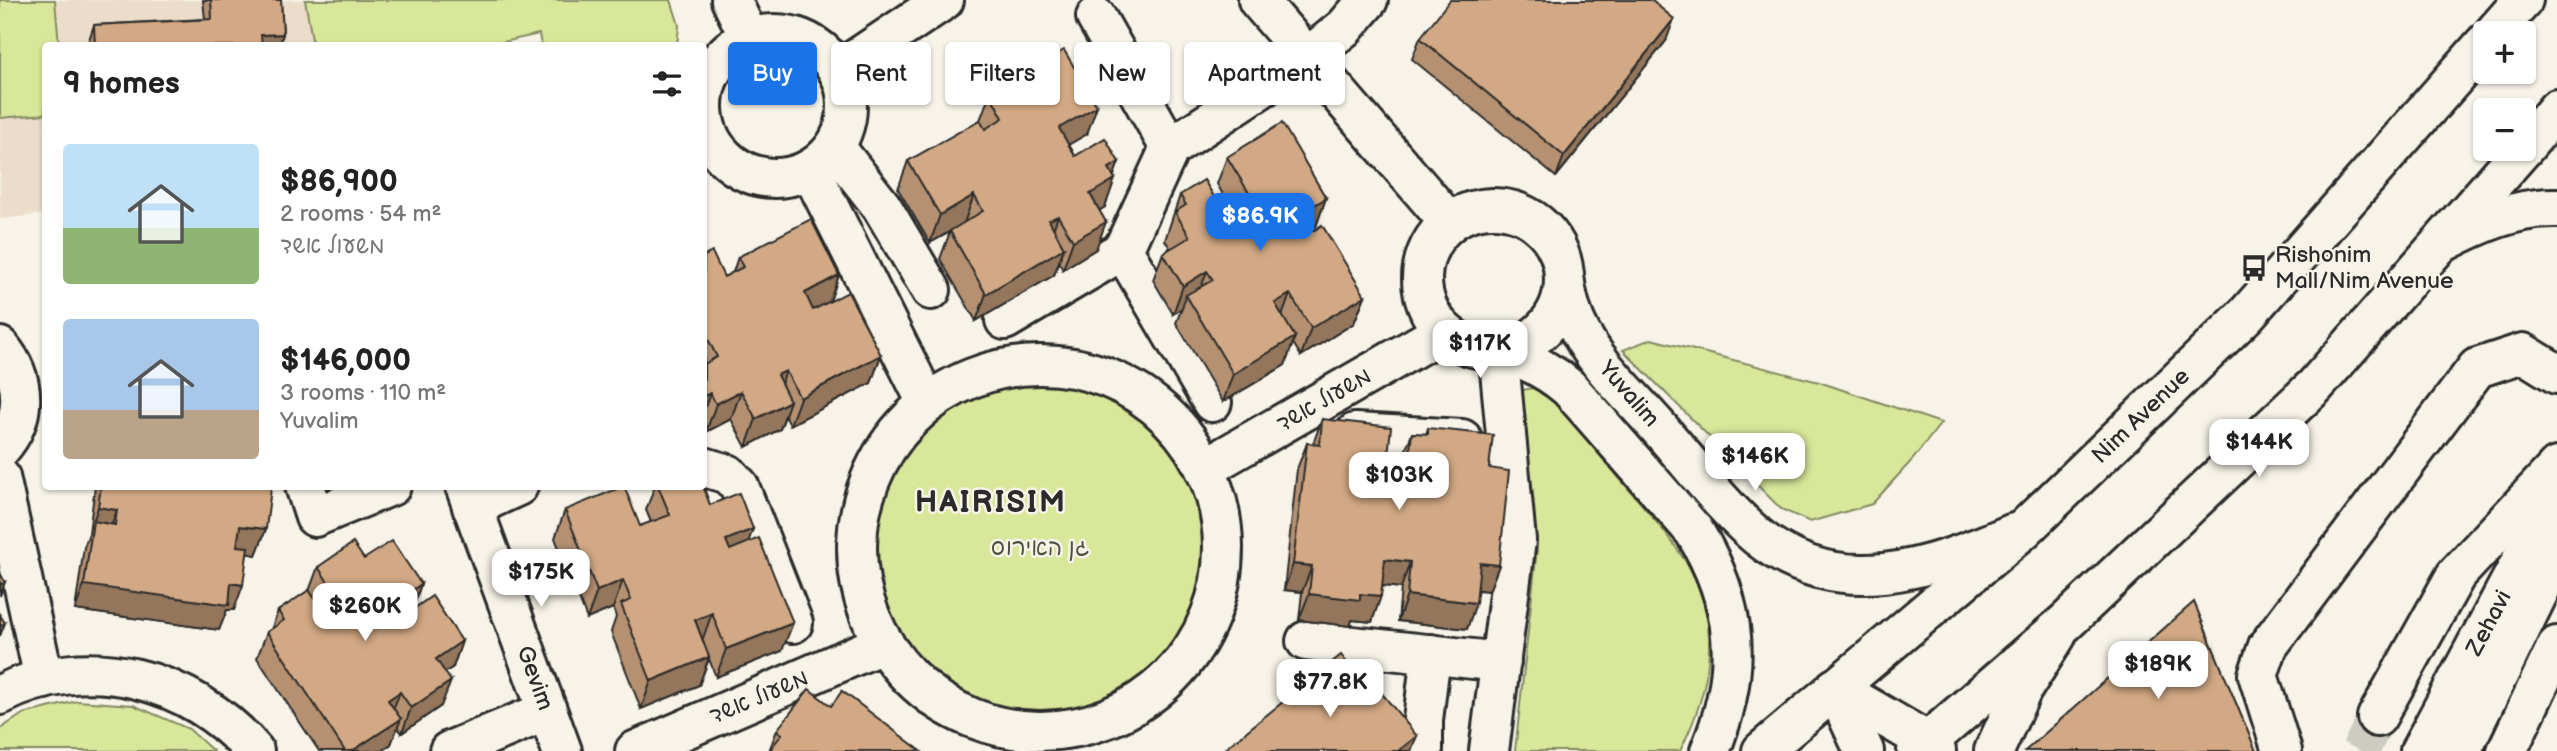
<!DOCTYPE html>
<html lang="en">
<head>
<meta charset="utf-8">
<style>
	body { margin:0; font-family:"Balsamiq Sans","Playpen Sans Hebrew",sans-serif; background:#f2f2f2; color:#222; height:100vh; display:flex; flex-direction:column; font-size:26px; white-space:nowrap }
	* { box-sizing:border-box; margin:0 }
	p { font-size:23px; color:#767676 }
	.icon { flex:none; width:38px; height:38px; fill:none; stroke:currentColor; stroke-width:2; stroke-linecap:round; stroke-linejoin:round }
	.map { position:relative; flex:1; overflow:hidden }
	.side { position:absolute; left:42px; top:42px; width:665px; height:448px; display:flex; flex-direction:column; background:#fff; border-radius:7px; box-shadow:0 2px 5px #0004 }
	.side>* { flex:none }
	.hud { position:absolute; left:728px; top:42px; width:665px; height:63px; display:flex; gap:14px }
	.tools { position:absolute; left:2473px; top:21px; display:grid; gap:14px }
	.tools a { display:grid; place-items:center; width:63px; height:63px; border-radius:7px; background:#fff; box-shadow:0 2px 5px #0004; font-size:35px }
	.price { position:absolute; translate:-50% -60px; padding:0 16px; border-radius:14px; background:#fff; color:#222; font-size:23px; line-height:46px; filter:drop-shadow(0 2px 4px #0008) }
	.price::after { content:''; position:absolute; left:50%; top:42px; width:21px; height:16px; margin-left:-10px; background:inherit; clip-path:polygon(0 0,100% 0,50% 100%) }
	.price.selected { background:#1a73e8; color:#fff }
	ul { padding:0; list-style:none }
	li { display:flex; align-items:center; gap:21px; height:175px; padding:0 21px }
	li span { display:grid; place-items:center; flex:none; width:196px; height:140px; border-radius:7px; color:#555 }
	li>.icon { margin-inline-start:auto }
	span .icon { width:84px; height:84px; fill:#fffc; stroke-width:1 }
	li b { font-size:30px }
	h2 { display:flex; justify-content:space-between; align-items:center; height:84px; padding:0 21px; font-size:30px }
	.chip { padding:0 24px; border-radius:7px; background:#fff; box-shadow:0 2px 5px #0004; font-size:24px; line-height:63px }
	.chip.selected { background:#1a73e8; color:#fff }
	.map>svg:first-child { display:block }
	.built { fill:#ecddca }
	.green { fill:#d8e79a; stroke:#828962; stroke-width:2 }
	.lines { fill:none; stroke-linecap:round; stroke-linejoin:round }
	.minor-tunnel { stroke:#cecbc2; stroke-width:38; stroke-dasharray:38 19; stroke-linecap:butt }
	.minor-casing { stroke:#2b2b2b; stroke-width:44 }
	.major-casing { stroke:#2b2b2b; stroke-width:44 }
	.minor { stroke:#f7f3e8; stroke-width:38 }
	.major { stroke:#f7f3e8; stroke-width:38 }
	.wall { fill:#b59172; stroke:#2b2b2b; stroke-width:2 }
	.shaded-wall { fill:#93765c; stroke:#2b2b2b; stroke-width:2 }
	.building { fill:#d2a984; stroke:#2b2b2b; stroke-width:2 }
	.labels { text-anchor:middle; dominant-baseline:central; stroke-width:5; stroke-linejoin:round; paint-order:stroke }
	.poi-label { font-size:23px; fill:#2b2b2b; stroke:#f7f3e8; text-anchor:start }
	.street-label { font-size:23px; fill:#2b2b2b; stroke:#f7f3e8 }
	.park-label { font-size:23px; fill:#4e5141; stroke:#f7f3e8 }
	.district-label { font-size:30px; font-weight:bold; letter-spacing:2px; fill:#2b2b2b; stroke:#f7f3e8 }
</style>
</head>
<body>
<div class="map">
<svg width="2557" height="751" viewBox="0 0 2557 751">
	<rect width="100%" height="100%" fill="#f7f3e8"/>
	<filter id="ink" filterUnits="userSpaceOnUse"><feTurbulence type="fractalNoise" baseFrequency=".0143" numOctaves="2"/><feDisplacementMap in="SourceGraphic" scale="14" xChannelSelector="R" yChannelSelector="G"/><feConvolveMatrix kernelMatrix="1 2 1 2 8 2 1 2 1" color-interpolation-filters="sRGB"/></filter>
	<g filter="url(#ink)">
		<path class="built" d="M0,0H305L313,45L46,46L45,214L0,219Z"/>
		<g class="green">
			<path d="M0,0H55L59,45L46,46L45,114L0,118Z"/>
			<path d="M305,0H671L679,25L677,45H541L539,34L485,46L313,45Z"/>
			<path d="M1651,339L1819,382L1941,423L1913,459L1872,504L1810,522L1781,509L1623,350Z"/>
			<circle cx="1040" cy="548" r="203"/>
			<path d="M1532,388L1546,391C1574,425 1603,459 1632,493C1652,517 1674,541 1690,569C1723,628 1709,694 1680,751H1515L1537,549L1515,392Z"/>
			<path d="M77,701L133,705L189,729L213,751H0V729L23,714Z"/>
		</g>
		<g class="lines">
			<path class="minor-tunnel" d="M2360,751L2377,717"/>
			<defs>
				<g id="minor">
					<path d="M731,0L750,39"/>
					<path d="M1258,0L1449,222"/>
					<path d="M1096,17L1170,148"/>
					<circle cx="775" cy="106" r="72"/>
					<path d="M838,71L944,0"/>
					<path d="M835,147L882,207L931,290"/>
					<path d="M810,169L927,403"/>
					<circle cx="1493" cy="279" r="71"/>
					<path d="M2442,243C2478,224 2516,207 2557,208"/>
					<path d="M1564,276C1566,292 1569,308 1576,323C1593,362 1630,395 1658,427C1690,463 1721,506 1758,537C1839,602 1929,569 2014,533"/>
					<path d="M1005,320L1123,250"/>
					<path d="M0,347C26,378 28,418 0,449"/>
					<path d="M1500,350C1526,359 1548,370 1569,388L1694,531C1739,605 1743,671 1710,751"/>
					<circle cx="1040" cy="548" r="183"/>
					<path d="M1212,402L1123,250L1170,148L1307,58L1345,27L1368,0"/>
					<path d="M1355,433L1462,439"/>
					<path d="M704,467L728,474L739,486L793,623"/>
					<path d="M1205,468L1444,331"/>
					<path d="M0,477L44,679"/>
					<path d="M305,486L315,517L391,486"/>
					<path d="M465,486L562,751"/>
					<path d="M472,507L518,486"/>
					<path d="M1306,641L1501,662"/>
					<path d="M1835,688L1928,742L1936,751"/>
					<path d="M1835,688L1864,751"/>
					<path d="M0,695C87,650 192,678 254,751"/>
					<path d="M2377,717L2456,575L2557,467"/>
					<path d="M449,751L547,711"/>
					<path d="M635,751L884,643"/>
					<path d="M1423,751V720L1431,654"/>
					<path d="M1489,751L1516,540L1498,350"/>
					<path d="M1994,751L2022,690L2056,636"/>
					<path d="M2282,751L2258,675L2268,646L2477,368L2523,353L2557,374"/>
					<path d="M2420,751L2557,494"/>
					<path d="M2461,751L2557,555"/>
				</g>
				<g id="major">
					<path d="M2494,33L2523,0"/>
					<path d="M2524,148L2557,109"/>
					<path d="M1762,751L2023,530L2246,315L2485,43"/>
					<path d="M1917,751L2066,622L2315,386L2523,149"/>
					<path d="M2507,751L2557,646"/>
				</g>
			</defs>
			<use href="#minor" class="minor-casing"/>
			<use href="#major" class="major-casing"/>
			<use href="#minor" class="minor"/>
			<use href="#major" class="major"/>
		</g>
		<g class="wall">
			<path d="M203,0H281L283,34L279,46H87L94,25L205,19Z"/>
			<path d="M1420,38L1666,41L1556,177L1412,59Z"/>
			<path d="M990,94L1087,134L1069,144L1075,156L1114,176L1105,207L1100,210L1096,249L1063,269L1059,262L1054,275L976,321L940,259L950,232L930,243L898,189L908,161L980,120Z"/>
			<path d="M1227,157L1326,198L1316,226L1312,228L1365,296L1354,323L1301,356L1293,343L1285,365L1223,402L1176,323L1182,308L1173,314L1153,280L1163,253L1170,248L1165,240L1180,195L1222,210L1229,205L1217,184Z"/>
			<path d="M704,256L724,277L733,272L738,257L839,275L830,301L881,355L871,383L790,425L785,416L780,429L746,447L731,419L706,432L704,427Z"/>
			<path d="M1322,419L1388,456L1403,457L1412,433L1426,434L1428,428L1489,468L1499,565L1489,591L1478,590L1467,629L1398,621L1401,588L1383,586L1372,622L1352,620L1350,626L1299,620L1302,592L1284,590L1297,469L1307,443L1313,444Z"/>
			<path d="M95,486H265L266,529L256,555L247,553L234,610H227L219,630L75,610L84,547L89,533Z"/>
			<path d="M655,486H703L710,505L748,542L782,651L716,677L709,659L699,685L641,709L611,632L616,617L613,608L587,619L555,538L565,510L640,526L651,522L646,510Z"/>
			<path d="M364,559L421,584L412,610L462,641L453,667L445,672L441,706L402,733L397,727L391,744L381,751H319L257,658L267,632L271,630L278,611L309,591L318,567Z"/>
			<path d="M831,706L921,751H769L777,730Z"/>
		</g>
		<g class="shaded-wall">
			<path d="M1674,19L1666,41L1556,177L1564,156Z"/>
			<path d="M283,34L279,46H257L261,35Z"/>
			<path d="M1097,106L1087,134L1049,156L1059,128Z"/>
			<path d="M1119,162L1112,181L1115,179L1105,207L1080,222L1090,194L1109,168Z"/>
			<path d="M974,195L964,223L930,243L940,215Z"/>
			<path d="M1326,198L1316,226L1292,240L1303,212Z"/>
			<path d="M1058,216L1048,244L1049,220Z"/>
			<path d="M1106,222L1096,249L1063,269L1073,241Z"/>
			<path d="M1064,248L1054,275L976,321L986,294Z"/>
			<path d="M1207,271L1197,299L1186,295L1182,308L1173,314L1183,286Z"/>
			<path d="M839,275L829,303L795,321L805,293Z"/>
			<path d="M1290,294L1280,322L1275,303Z"/>
			<path d="M1365,296L1354,323L1301,356L1311,328Z"/>
			<path d="M1295,337L1285,365L1223,402L1233,374Z"/>
			<path d="M881,355L871,383L790,425L800,398Z"/>
			<path d="M786,371L776,398L777,375Z"/>
			<path d="M741,391L731,419L706,432L716,404Z"/>
			<path d="M710,393L704,411V396Z"/>
			<path d="M790,401L780,429L746,447L756,419Z"/>
			<path d="M98,507L117,510L108,535L93,522Z"/>
			<path d="M240,526L266,529L256,555L231,551Z"/>
			<path d="M753,529L743,557L716,568L726,540Z"/>
			<path d="M1385,559L1410,562L1401,588L1376,585Z"/>
			<path d="M1480,563L1499,565L1489,591L1471,589Z"/>
			<path d="M1293,564L1312,566L1302,592L1284,590Z"/>
			<path d="M623,580L613,608L587,619L597,591Z"/>
			<path d="M5,582L0,596V585Z"/>
			<path d="M231,583L243,585L234,610H227L219,630L75,610L84,585Z"/>
			<path d="M421,584L412,610L391,624L400,599Z"/>
			<path d="M1309,594H1360L1381,596L1372,622L1352,620L1350,626L1299,620Z"/>
			<path d="M1407,595L1476,603L1467,629L1398,621Z"/>
			<path d="M712,613L702,641L695,620Z"/>
			<path d="M5,623L0,636V626Z"/>
			<path d="M793,623L782,651L716,677L726,649Z"/>
			<path d="M462,641L453,667L427,685L436,659Z"/>
			<path d="M709,657L699,685L641,709L651,681Z"/>
			<path d="M451,681L441,706L402,733L411,708Z"/>
			<path d="M400,692L390,717L388,700Z"/>
			<path d="M401,719L391,744L381,751H352Z"/>
			<path d="M1417,736L1411,751H1398Z"/>
		</g>
		<g class="building">
			<path d="M211,0H281L283,34L261,35L262,46H95L94,25L212,19Z"/>
			<path d="M1450,0H1651L1674,19L1564,156L1420,38Z"/>
			<path d="M1064,50L1097,106L1059,128L1075,156L1105,138L1119,162L1109,168L1115,179L1090,194L1106,222L1073,241L1058,216L1049,220L1064,248L986,294L950,231L983,211L974,195L940,215L908,161L980,120L985,129L1003,118L990,94Z"/>
			<path d="M1282,123L1326,198L1303,212L1313,231L1322,225L1365,296L1311,328L1290,294L1275,303L1295,337L1233,374L1186,295L1213,280L1207,271L1183,286L1163,253L1190,237L1175,212L1186,205L1180,195L1204,180L1222,210L1249,193L1227,157Z"/>
			<path d="M811,219L839,275L805,293L813,310L848,292L881,355L800,398L786,371L777,375L790,401L756,419L741,391L716,404L710,393L704,396V364L717,357L704,331V256L712,252L724,277L743,267L738,257Z"/>
			<path d="M1322,419L1391,427L1388,456L1409,458L1412,433L1428,434V428L1493,435L1489,468L1509,471L1499,565L1480,563L1476,603L1407,595L1410,562L1385,559L1381,596L1360,594V600L1309,594L1312,566L1293,564L1307,443L1320,445Z"/>
			<path d="M101,486H265L271,488L266,529L240,526L237,546L248,547L243,585L231,583L229,605L84,585L93,521L115,525L117,510L98,507Z"/>
			<path d="M624,486L640,526L670,515L658,486H703L710,505L739,493L753,529L726,540L730,550L759,538L793,623L726,649L712,613L695,620L709,657L651,681L621,604L631,600L623,580L597,591L565,510Z"/>
			<path d="M392,541L421,584L400,599L409,612L432,596L462,641L436,659L451,681L411,708L400,692L388,700L401,719L352,751H345L267,632L284,620L278,611L309,590L315,599L332,588L318,567L353,543L364,559Z"/>
			<path d="M0,573L5,582L0,585Z"/>
			<path d="M2194,602L2256,751H2025Z"/>
			<path d="M0,615L5,623L0,626Z"/>
			<path d="M1341,655L1373,696L1380,691L1417,736L1398,751H1222Z"/>
			<path d="M809,689L831,706L842,691L921,751H770V750L782,734L777,730Z"/>
		</g>
	</g>
	<defs>
		<symbol id="bus-bare" viewBox="-9 -9 18 18"><path d="M-5-6H5V4H4V6H2V4H-2V6H-4V4H-5ZM-3.5-4V0h7V-4ZM-3.5 1.2v1.5H-2V1.2ZM2 1.2v1.5H3.5V1.2Z" fill="#2b2b2b" stroke="#f7f3e8" stroke-width="2.5" paint-order="stroke"/></symbol>
	</defs>
	<g fill-rule="evenodd">
		<use href="#bus-bare" x="2235" y="249" width="38" height="38"/>
	</g>
	<g class="labels">
		<g class="poi-label">
			<text x="2275" y="255">Rishonim<tspan x="2275" dy="26">Mall/Nim Avenue</tspan></text>
		</g>
		<g class="street-label">
			<text transform="translate(1629 394) rotate(49)">Yuvalim</text>
			<text transform="translate(1324 400) rotate(-30)">משעול אשד</text>
			<text transform="translate(2141 416) rotate(-44)">Nim Avenue</text>
			<text transform="translate(2489 623) rotate(-62)">Zehavi</text>
			<text transform="translate(535 678) rotate(70)">Gevim</text>
			<text transform="translate(759 697) rotate(-23)">משעול אשד</text>
		</g>
		<g class="park-label">
			<text x="1040" y="548">גן האירוס</text>
		</g>
		<g class="district-label">
			<text x="991" y="503">HAIRISIM</text>
		</g>
	</g>
</svg>
<div class="tools">
<a>+</a>
<a>−</a>
</div>
<b class="price selected" style="left:1260px;top:253px">$86.9K</b>
<b class="price" style="left:1480px;top:380px">$117K</b>
<b class="price" style="left:2259px;top:479px">$144K</b>
<b class="price" style="left:1755px;top:493px">$146K</b>
<b class="price" style="left:1399px;top:512px">$103K</b>
<b class="price" style="left:541px;top:609px">$175K</b>
<b class="price" style="left:365px;top:643px">$260K</b>
<b class="price" style="left:2158px;top:701px">$189K</b>
<b class="price" style="left:1330px;top:719px">$77.8K</b>
<div class="hud">
<a class="chip selected">Buy</a>
<a class="chip">Rent</a>
<a class="chip">Filters</a>
<a class="chip">New</a>
<a class="chip">Apartment</a>
</div>
<section class="side">
<h2>9 homes<svg class="icon" aria-label="filters" viewBox="0 0 24 24"><path d="M4 7h16M4 17h16"/><circle cx="9" cy="7" r="2"/><circle cx="15" cy="17" r="2"/></svg></h2>
<ul>
<li><span style="background:linear-gradient(#bfe0f5 60%,#8fb573 0)"><svg class="icon" aria-label="home" viewBox="0 0 24 24"><path d="M3 11l9-7 9 7M6 9v11h12V9"/></svg></span><div><b>$86,900</b><p>2 rooms · 54 m²</p><p>משעול אשד</p></div></li>
<li><span style="background:linear-gradient(#a9c7e8 65%,#b9a48a 0)"><svg class="icon" aria-label="home" viewBox="0 0 24 24"><path d="M3 11l9-7 9 7M6 9v11h12V9"/></svg></span><div><b>$146,000</b><p>3 rooms · 110 m²</p><p>Yuvalim</p></div></li>
</ul>
</section>
</div>
</body>
</html>
